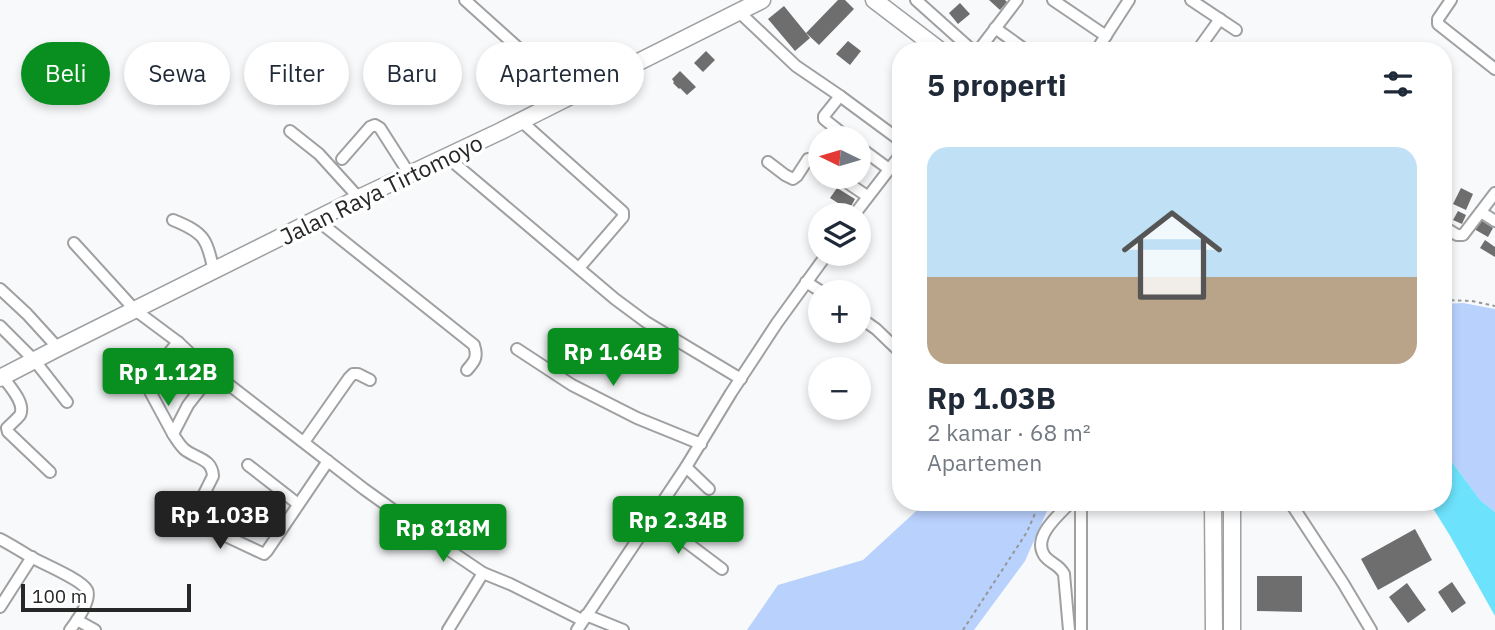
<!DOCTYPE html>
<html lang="id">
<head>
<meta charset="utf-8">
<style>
	body { margin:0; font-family:"IBM Plex Sans",sans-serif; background:#f6f6f7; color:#1f2937; height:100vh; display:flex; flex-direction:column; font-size:26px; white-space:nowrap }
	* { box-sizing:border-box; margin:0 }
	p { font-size:23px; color:#747a83 }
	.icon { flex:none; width:38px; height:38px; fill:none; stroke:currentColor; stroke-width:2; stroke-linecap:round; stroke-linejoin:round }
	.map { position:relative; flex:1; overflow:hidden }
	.sheet { position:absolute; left:892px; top:42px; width:560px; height:469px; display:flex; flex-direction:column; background:#fff; border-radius:28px; box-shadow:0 4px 10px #0003 }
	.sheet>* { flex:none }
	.banner { position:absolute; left:21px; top:42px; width:665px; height:63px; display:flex; gap:14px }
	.needle { width:46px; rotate:275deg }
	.tools { position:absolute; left:808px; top:126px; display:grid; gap:14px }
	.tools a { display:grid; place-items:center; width:63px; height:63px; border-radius:50%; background:#fff; box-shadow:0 4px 10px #0003; font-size:35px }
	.scale { position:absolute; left:21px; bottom:18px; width:170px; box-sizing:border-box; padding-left:7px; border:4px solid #262727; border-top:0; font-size:19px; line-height:24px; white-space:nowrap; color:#262727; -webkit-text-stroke:5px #fff; paint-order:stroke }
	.price { position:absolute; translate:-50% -60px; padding:0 16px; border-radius:7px; background:#088f20; color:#fff; font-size:23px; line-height:46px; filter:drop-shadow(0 2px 4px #0008) }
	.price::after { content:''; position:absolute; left:50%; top:42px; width:21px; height:16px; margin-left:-10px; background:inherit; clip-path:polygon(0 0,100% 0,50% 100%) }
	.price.on { background:#222; color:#fff }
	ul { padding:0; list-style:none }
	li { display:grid; align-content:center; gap:14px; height:371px; padding:0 35px }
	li+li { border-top:2px solid #e0e1e3 }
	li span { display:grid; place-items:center; height:217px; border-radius:21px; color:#555 }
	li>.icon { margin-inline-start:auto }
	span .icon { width:126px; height:126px; fill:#fffc; stroke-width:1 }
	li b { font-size:30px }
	h2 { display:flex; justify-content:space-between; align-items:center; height:84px; padding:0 35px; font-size:30px }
	.tag { padding:0 24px; border-radius:32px; background:#fff; box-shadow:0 4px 10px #0003; font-size:24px; line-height:63px }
	.tag.on { background:#088f20; color:#fff }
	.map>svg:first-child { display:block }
	.green { fill:#b9d1fd }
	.water { fill:#6de2fc }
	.building { fill:#6f6e6f }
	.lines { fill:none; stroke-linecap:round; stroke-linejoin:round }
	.street-casing { stroke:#9fa0a2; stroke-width:14 }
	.secondary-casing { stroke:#9fa0a2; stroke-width:19 }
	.path { stroke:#969798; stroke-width:2; stroke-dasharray:3.5 3.5; stroke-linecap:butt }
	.street { stroke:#fff; stroke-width:10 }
	.secondary { stroke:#fff; stroke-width:16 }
	.labels { text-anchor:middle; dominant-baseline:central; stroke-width:7; stroke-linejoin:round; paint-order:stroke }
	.street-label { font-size:23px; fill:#262727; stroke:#fff }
</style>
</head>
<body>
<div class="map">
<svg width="1495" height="630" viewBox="0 0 1495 630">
	<rect width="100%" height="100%" fill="#f8f9fb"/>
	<g class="green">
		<path d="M1463,303L1495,309V512L1480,500L1444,451V304Z"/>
		<path d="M926,502H1051L1025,561L974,630H747L778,585L863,560Z"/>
	</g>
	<path class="water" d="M1444,451L1480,500L1495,512V616L1449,534L1429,502H1444Z"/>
	<g class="building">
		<path d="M838,0H845L854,9L819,45L806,33Z"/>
		<path d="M989,0H1005L1007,2L1000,10Z"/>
		<path d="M960,3L970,14L958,24L949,13Z"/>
		<path d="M784,6L810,38L795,51L768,19Z"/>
		<path d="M848,41L861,51L850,65L836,54Z"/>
		<path d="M706,51L715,60L703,72L694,63Z"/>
		<path d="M680,71L696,87L687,95L680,88L679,89L673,83L674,82L672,79Z"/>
		<path d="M837,188L855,199L849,210L830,198Z"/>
		<path d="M1461,188L1473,194L1466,210L1453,204Z"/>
		<path d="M1458,211L1466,215L1462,224L1453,220Z"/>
		<path d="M1479,219L1493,228L1488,237L1474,229Z"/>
		<path d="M1485,240L1495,247V257L1480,248Z"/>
		<path d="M1415,529L1432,560L1378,590L1361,559Z"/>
		<path d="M1257,576H1302V612L1257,611Z"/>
		<path d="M1452,582L1466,603L1452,613L1438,592Z"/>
		<path d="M1407,583L1426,610L1408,623L1389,597Z"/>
	</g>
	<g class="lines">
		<defs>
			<g id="street">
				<path d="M465,0L555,81L569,96"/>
				<path d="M916,0L973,51"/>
				<path d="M1053,0L1106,36"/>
				<path d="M1191,0L1236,30"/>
				<path d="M1451,0L1438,19V24L1495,69"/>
				<path d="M738,11L796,66L840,96L901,141"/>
				<path d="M995,28L1027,51"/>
				<path d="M978,51L1017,0"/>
				<path d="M1096,51L1129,0"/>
				<path d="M1197,51L1220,19"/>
				<path d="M840,96L824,116V119L848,138"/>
				<path d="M521,121L623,212V217L579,268"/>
				<path d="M290,131L319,154L359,198"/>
				<path d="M859,147L889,169"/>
				<path d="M447,157L615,299L646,322L741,379"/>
				<path d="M342,159L370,127L375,125L380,128L410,175"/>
				<path d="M768,162L785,175L793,179L797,176L808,159H813L821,165"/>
				<path d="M839,177L867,196"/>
				<path d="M1481,212L1495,221"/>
				<path d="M854,215L901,154"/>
				<path d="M173,220C205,233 206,238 214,271"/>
				<path d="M317,220L474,345C478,357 475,361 467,370"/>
				<path d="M1444,227L1457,235H1463L1495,193"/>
				<path d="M74,243L135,310L178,342L197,360L364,489L449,550L483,573L510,584L582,620"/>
				<path d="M806,282L822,292"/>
				<path d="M0,289L27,314L58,348"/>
				<path d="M859,317L876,329L901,353"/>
				<path d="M0,326L35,361L67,402"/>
				<path d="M517,349L572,385L637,418L701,444"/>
				<path d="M213,373L188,405L173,434C176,439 180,445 184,449C196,459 212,458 213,476L194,514V519L198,523L264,554L267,551L328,461"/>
				<path d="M3,377C9,386 26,403 20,415C17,419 11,424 7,428L8,432L50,472"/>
				<path d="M173,434L146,384L147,380L178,342"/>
				<path d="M304,442L349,378L353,374H358L370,380"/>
				<path d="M248,465L298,504"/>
				<path d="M686,467L709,489"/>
				<path d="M1081,502V630"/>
				<path d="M1290,502L1343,583L1371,630"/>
				<path d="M653,517L722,569"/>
				<path d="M0,539C10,544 19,550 29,556C41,563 81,579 87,590C92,600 76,622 70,630"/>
				<path d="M0,607L32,557"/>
				<path d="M586,615L623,630"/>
				<path d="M77,620L95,630"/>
				<path d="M448,630L483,573"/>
				<path d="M577,630L686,467L731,393L777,323L827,254"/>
				<path d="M1069,630L1064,574C1059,564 1049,563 1044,555C1032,536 1060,514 1071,502"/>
			</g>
			<g id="secondary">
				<path d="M874,0L941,51"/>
				<path d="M0,378L58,348L359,198L501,131L762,0"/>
				<path d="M1213,502L1214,630"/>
				<path d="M1232,630V502"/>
			</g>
		</defs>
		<use href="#street" class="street-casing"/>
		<use href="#secondary" class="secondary-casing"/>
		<g class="path">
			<path d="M1444,300L1472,301L1495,306"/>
			<path d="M963,630L1027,532L1040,502"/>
		</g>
		<use href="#street" class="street"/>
		<use href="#secondary" class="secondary"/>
	</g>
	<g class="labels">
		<g class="street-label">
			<text transform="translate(381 189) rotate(-26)">Jalan Raya Tirtomoyo</text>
		</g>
	</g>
</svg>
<div class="tools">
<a><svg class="needle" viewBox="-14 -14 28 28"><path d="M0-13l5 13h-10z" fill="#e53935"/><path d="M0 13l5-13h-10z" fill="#747a83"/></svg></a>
<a><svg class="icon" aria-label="layers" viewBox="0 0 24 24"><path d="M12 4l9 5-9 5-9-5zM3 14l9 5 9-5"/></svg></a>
<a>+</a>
<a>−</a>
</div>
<div class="scale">100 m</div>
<b class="price" style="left:613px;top:388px">Rp 1.64B</b>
<b class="price" style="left:168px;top:408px">Rp 1.12B</b>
<b class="price on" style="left:220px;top:551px">Rp 1.03B</b>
<b class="price" style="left:678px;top:556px">Rp 2.34B</b>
<b class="price" style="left:443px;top:564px">Rp 818M</b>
<div class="banner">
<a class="tag on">Beli</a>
<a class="tag">Sewa</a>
<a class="tag">Filter</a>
<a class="tag">Baru</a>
<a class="tag">Apartemen</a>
</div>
<section class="sheet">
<h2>5 properti<svg class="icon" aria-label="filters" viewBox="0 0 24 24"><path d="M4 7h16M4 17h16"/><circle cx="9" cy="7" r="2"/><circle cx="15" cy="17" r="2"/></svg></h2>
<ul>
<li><span style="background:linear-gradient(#bfe0f5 60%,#b9a48a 0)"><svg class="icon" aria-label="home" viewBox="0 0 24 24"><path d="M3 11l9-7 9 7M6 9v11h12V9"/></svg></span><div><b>Rp 1.03B</b><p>2 kamar · 68 m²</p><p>Apartemen</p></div></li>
</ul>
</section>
</div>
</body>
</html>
